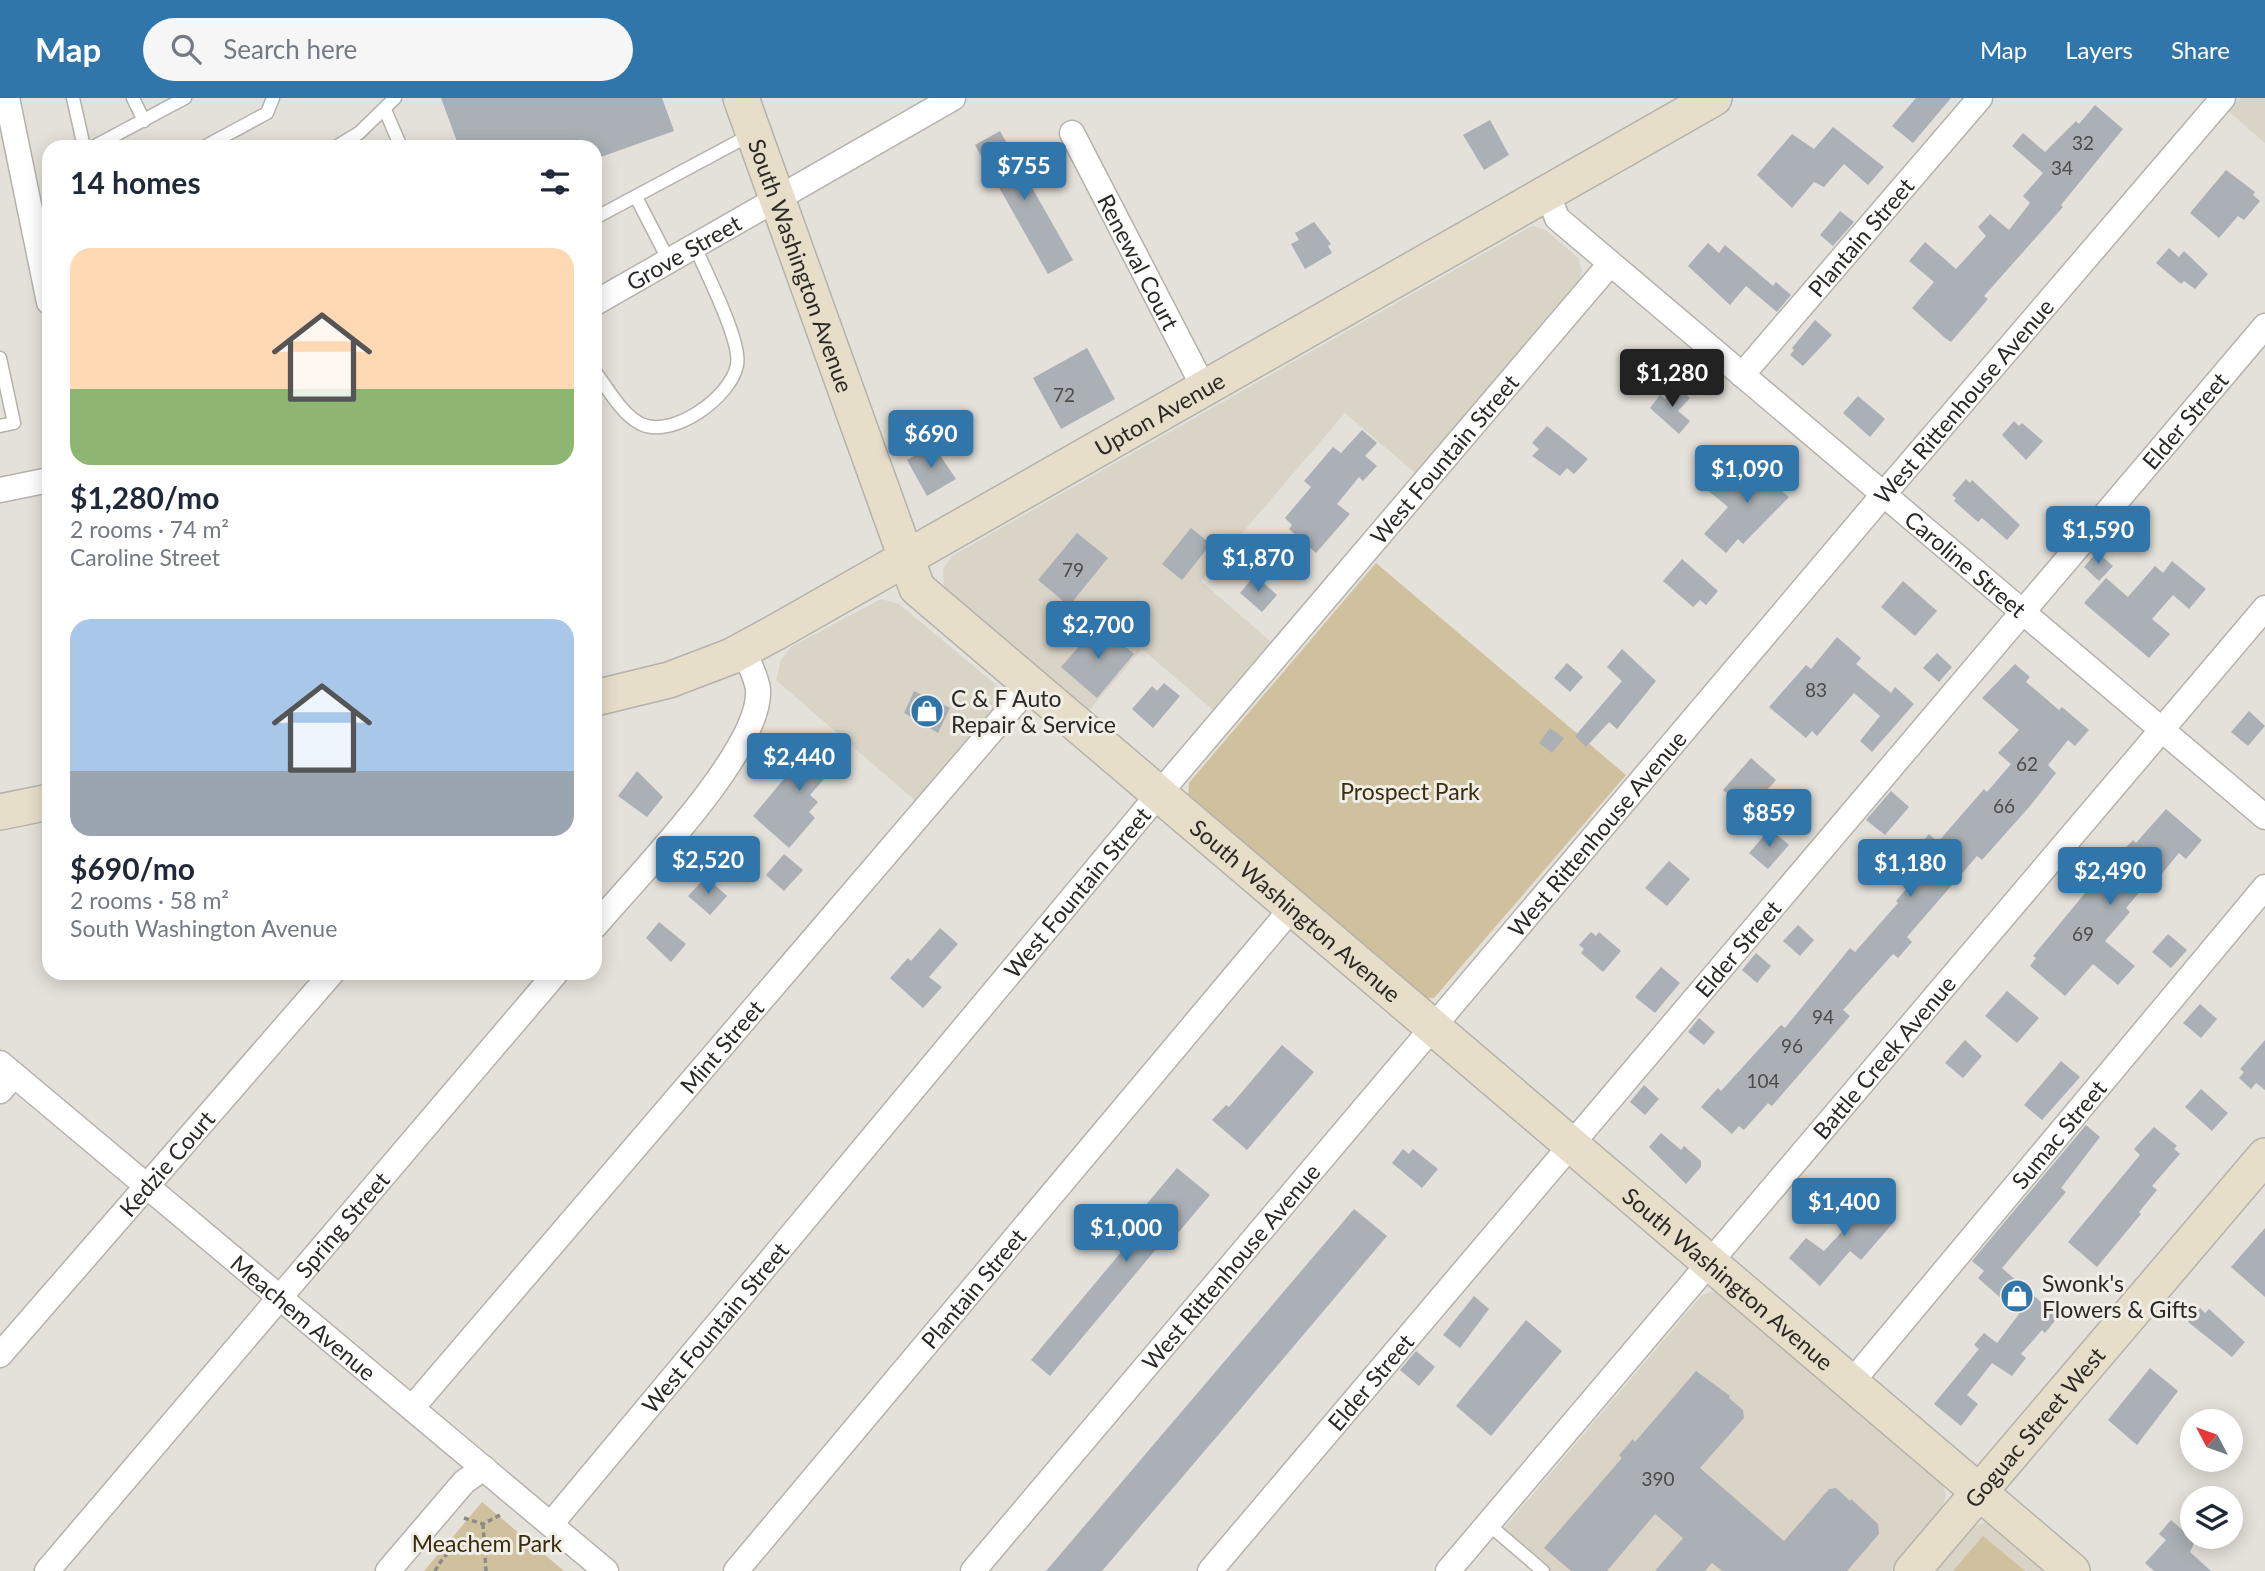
<!DOCTYPE html>
<html lang="en">
<head>
<meta charset="utf-8">
<style>
	body { margin:0; font-family:Lato,sans-serif; background:#f6f6f7; color:#1f2937; height:100vh; display:flex; flex-direction:column; font-size:26px; white-space:nowrap }
	* { box-sizing:border-box; margin:0 }
	p { font-size:23px; color:#747a83 }
	.icon { flex:none; width:38px; height:38px; fill:none; stroke:currentColor; stroke-width:2; stroke-linecap:round; stroke-linejoin:round }
	.map { position:relative; flex:1; overflow:hidden }
	.drawer { position:absolute; left:42px; top:42px; width:560px; height:840px; display:flex; flex-direction:column; background:#fff; border-radius:21px; box-shadow:0 4px 18px #0003 }
	.drawer>* { flex:none }
	.needle { width:46px; rotate:311deg }
	.tools { position:absolute; left:2180px; top:1311px; display:grid; gap:14px }
	.tools a { display:grid; place-items:center; width:63px; height:63px; border-radius:50%; background:#fff; box-shadow:0 4px 18px #0003; font-size:35px }
	.price { position:absolute; translate:-50% -60px; padding:0 16px; border-radius:7px; background:#3176ab; color:#fff; font-size:23px; line-height:46px; filter:drop-shadow(0 2px 4px #0008) }
	.price::after { content:''; position:absolute; left:50%; top:42px; width:21px; height:16px; margin-left:-10px; background:inherit; clip-path:polygon(0 0,100% 0,50% 100%) }
	.price.active { background:#222; color:#fff }
	ul { padding:0; list-style:none }
	li { display:grid; align-content:center; gap:14px; height:371px; padding:0 28px }
	li span { display:grid; place-items:center; height:217px; border-radius:21px; color:#555 }
	li>.icon { margin-inline-start:auto }
	span .icon { width:126px; height:126px; fill:#fffc; stroke-width:1 }
	li b { font-size:30px }
	h2 { display:flex; justify-content:space-between; align-items:center; height:84px; padding:0 28px; font-size:30px }
	header { display:flex; align-items:center; gap:42px; box-sizing:border-box; height:98px; padding:0 35px; background:#3176ab; color:#fff }
	header strong { font-size:33px }
	nav { display:flex; gap:38px; margin-inline-start:auto; font-size:24px }
	.search { width:490px; height:63px; background:#f6f6f7; display:flex; align-items:center; gap:18px; box-sizing:border-box; padding:0 24px; border-radius:38px; color:#747a83; font-size:26px }
	.map>svg:first-child { display:block }
	.built { fill:#dad4c7 }
	.green { fill:#cfc09e }
	.building { fill:#aab0b5 }
	.lines { fill:none; stroke-linecap:round; stroke-linejoin:round }
	.lane-casing { stroke:#b5b2ac; stroke-width:15 }
	.street-casing { stroke:#b5b2ac; stroke-width:27 }
	.secondary-casing { stroke:#b5b2ac; stroke-width:38 }
	.path { stroke:#8d8b86; stroke-width:3.5; stroke-dasharray:5 3.5; stroke-linecap:butt }
	.lane { stroke:#fff; stroke-width:12 }
	.street { stroke:#fff; stroke-width:24 }
	.secondary { stroke:#e7deca; stroke-width:35 }
	.labels { text-anchor:middle; dominant-baseline:central; stroke-width:6; stroke-linejoin:round; paint-order:stroke }
	.number-label { font-size:19px; fill:#4a4b4a }
	.street-label { font-size:23px; fill:#2a2926; stroke:#f1eee7 }
	.poi-label { font-size:23px; fill:#2a2926; stroke:#f1eee7; text-anchor:start }
	.park-label { font-size:23px; fill:#3a2d0e; stroke:#f1eee7 }
</style>
</head>
<body>
<header>
<strong>Map</strong>
<div class="search"><svg class="icon" aria-label="search" viewBox="0 0 24 24"><circle cx="10" cy="10" r="6"/><path d="M15 15l6 6"/></svg>Search here</div>
<nav><a>Map</a><a>Layers</a><a>Share</a></nav>
</header>
<div class="map">
<svg width="2265" height="1473" viewBox="0 0 2265 1473">
	<rect width="100%" height="100%" fill="#e4e1da"/>
	<g class="built">
		<path d="M2240,0H2265V45L2228,13Z"/>
		<path d="M1532,128L1546,132L1578,160L1582,173L1579,182L1415,375L1345,315L1201,483L1271,544L1213,612L1142,551L1085,617L944,494L943,471L952,458Z"/>
		<path d="M881,501L899,506L1007,596L919,706L776,582L781,562L791,549Z"/>
		<path d="M1711,1194L1720,1195L1940,1380L1946,1396L1943,1409L1891,1473H1533L1495,1441L1702,1197Z"/>
		<path d="M1986,1424L1991,1425L2049,1473H1929L1965,1431Z"/>
	</g>
	<g class="green">
		<path d="M1376,465L1626,677L1434,900H1425L1188,698L1189,685L1194,679Z"/>
		<path d="M482,1404L564,1473H424Z"/>
		<path d="M1983,1438L2025,1473H1953Z"/>
	</g>
	<g class="building">
		<path d="M441,0H662L674,33L595,61V49H459Z"/>
		<path d="M1916,0H1951L1913,45L1892,28Z"/>
		<path d="M2095,7L2123,31L2061,107L2063,109L1984,198L1988,201L1965,228L1951,244L1945,240L1912,210L1934,184L1909,163L1925,144L1956,171L1986,138L1978,129L1990,116L2009,132L2030,105L2023,98L2043,75L2012,48L2023,35L2045,54L2076,23L2079,26Z"/>
		<path d="M1490,22L1509,57L1484,72L1463,37Z"/>
		<path d="M1833,29L1884,69L1868,87L1844,66L1824,89L1814,84L1792,110L1757,77L1792,36L1814,51Z"/>
		<path d="M1000,33L1073,162L1048,176L975,47Z"/>
		<path d="M2226,72L2255,94L2253,97L2260,103L2244,122L2238,118L2219,140L2190,115Z"/>
		<path d="M1840,113L1854,124L1833,148L1820,137Z"/>
		<path d="M1314,124L1331,146L1328,148L1332,155L1305,171L1291,146L1299,142L1295,135Z"/>
		<path d="M1708,145L1719,155L1725,147L1773,188L1776,184L1791,197L1777,214L1746,188L1730,207L1688,168Z"/>
		<path d="M2169,150L2179,159L2184,153L2208,176L2195,191L2184,183L2181,186L2156,165Z"/>
		<path d="M1815,222L1832,237L1803,268L1790,257L1794,252L1792,250Z"/>
		<path d="M1087,250L1115,301L1061,331L1033,280Z"/>
		<path d="M1677,288L1690,300L1678,313L1690,323L1679,336L1650,310L1660,297L1665,301Z"/>
		<path d="M1858,298L1885,321L1870,339L1843,315Z"/>
		<path d="M2014,323L2019,328L2022,325L2043,343L2026,362L2002,337Z"/>
		<path d="M1547,328L1588,361L1574,376L1567,370L1560,378L1532,358L1539,351L1532,345Z"/>
		<path d="M1362,332L1377,345L1365,358L1377,368L1363,383L1359,379L1337,406L1350,416L1316,455L1289,431L1292,427L1285,420L1311,389L1304,383L1333,349L1341,355Z"/>
		<path d="M933,347L956,381L927,398L907,362Z"/>
		<path d="M1773,362L1795,380L1783,394L1789,399L1743,446L1738,441L1726,455L1704,436L1728,409L1706,391L1723,372L1746,395Z"/>
		<path d="M1966,381L1970,385L1972,382L2020,427L2007,442L1982,420L1978,424L1954,403L1956,400L1952,397Z"/>
		<path d="M1191,430L1211,446L1182,482L1162,466Z"/>
		<path d="M1077,435L1108,460L1069,508L1038,482Z"/>
		<path d="M2097,454L2113,468L2099,483L2084,469Z"/>
		<path d="M1682,461L1718,493L1706,507L1700,502L1693,509L1663,483Z"/>
		<path d="M2172,463L2206,491L2189,511L2173,497L2152,521L2170,536L2149,560L2084,505L2106,480L2128,499L2155,468L2163,475Z"/>
		<path d="M1255,477L1277,497L1262,514L1240,495Z"/>
		<path d="M1903,483L1937,513L1915,538L1881,509Z"/>
		<path d="M1099,526L1134,556L1097,600L1061,569Z"/>
		<path d="M1837,539L1861,560L1856,566L1891,595L1895,589L1914,606L1872,654L1860,643L1880,618L1854,595L1817,638L1812,633L1806,640L1769,609L1806,567L1811,571Z"/>
		<path d="M1622,551L1656,583L1617,631L1609,624L1586,649L1575,638L1622,583L1607,569Z"/>
		<path d="M1937,555L1952,569L1939,584L1923,570Z"/>
		<path d="M1567,565L1583,579L1570,594L1554,580Z"/>
		<path d="M2015,566L2030,579L2026,584L2059,612L2062,609L2089,632L2075,648L2068,642L2048,667L2056,675L2030,708L1982,762L1977,758L1907,839L1912,844L1898,860L1893,856L1843,912L1850,918L1772,1008L1768,1005L1744,1032L1739,1028L1732,1036L1701,1009L1718,990L1721,993L1781,927L1785,930L1850,850L1855,854L1898,805L1896,803L1930,763L1916,751L1929,736L1938,744L1984,691L1987,694L2011,666L1998,655L2019,632L1982,600Z"/>
		<path d="M1164,585L1180,598L1153,630L1132,611L1152,588L1157,593Z"/>
		<path d="M914,593L950,610L938,635L904,615Z"/>
		<path d="M2249,613L2265,628L2248,648L2231,634Z"/>
		<path d="M1550,630L1564,640L1552,655L1539,645Z"/>
		<path d="M818,640L826,647L830,643L849,660L835,676L831,673L810,697L818,704L809,714L815,720L789,750L753,718Z"/>
		<path d="M1751,660L1776,682L1748,714L1723,692Z"/>
		<path d="M637,673L663,699L647,719L618,698Z"/>
		<path d="M1891,693L1909,709L1885,737L1866,722Z"/>
		<path d="M2166,711L2202,742L2186,761L2179,755L2159,779L2155,776L2126,810L2130,814L2105,843L2135,868L2118,887L2093,866L2065,898L2030,868L2036,860L2033,858L2105,771L2133,742L2136,745Z"/>
		<path d="M1770,731L1789,747L1768,771L1749,755Z"/>
		<path d="M784,756L803,772L784,793L766,777Z"/>
		<path d="M1669,763L1690,781L1667,808L1645,790Z"/>
		<path d="M706,779L727,798L710,817L688,798Z"/>
		<path d="M659,824L686,846L671,864L646,840Z"/>
		<path d="M1798,827L1814,842L1800,858L1783,843Z"/>
		<path d="M940,830L958,846L929,879L942,889L923,910L890,880L908,860L911,863Z"/>
		<path d="M1591,834L1596,838L1599,834L1621,853L1603,874L1581,855L1584,851L1579,847Z"/>
		<path d="M2168,836L2187,852L2171,870L2152,854Z"/>
		<path d="M1756,855L1771,868L1757,885L1742,872Z"/>
		<path d="M1661,869L1680,885L1655,915L1635,899Z"/>
		<path d="M2007,893L2039,920L2017,945L1985,918Z"/>
		<path d="M2200,906L2217,921L2201,940L2183,925Z"/>
		<path d="M1699,920L1715,934L1704,947L1688,934Z"/>
		<path d="M1965,942L1982,958L1963,980L1945,965Z"/>
		<path d="M2265,942V992L2256,985L2251,991L2239,980L2244,974L2240,971Z"/>
		<path d="M1282,947L1314,974L1247,1052L1212,1022L1226,1007L1229,1009Z"/>
		<path d="M2061,963L2080,979L2042,1022L2024,1007Z"/>
		<path d="M1644,987L1659,1001L1645,1017L1630,1004Z"/>
		<path d="M2201,991L2228,1015L2212,1033L2185,1009Z"/>
		<path d="M2086,1027L2100,1039L2061,1090L2066,1094L2002,1170L2058,1219L2045,1235L2042,1232L2021,1256L2026,1260L2012,1278L1992,1265L1967,1297L1978,1306L1961,1328L1934,1306L1979,1251L1974,1247L1984,1235L1997,1245L2019,1216L1978,1180L1984,1173L1972,1163Z"/>
		<path d="M2154,1029L2177,1048L2174,1051L2180,1056L2152,1088L2157,1092L2139,1114L2141,1116L2097,1169L2068,1144L2140,1057L2134,1051Z"/>
		<path d="M1661,1035L1681,1052L1684,1048L1701,1063V1069L1686,1086L1649,1049Z"/>
		<path d="M1403,1051L1409,1056L1413,1051L1438,1071L1422,1090L1392,1065Z"/>
		<path d="M1177,1070L1210,1097L1167,1148L1162,1144L1050,1278L1031,1262L1143,1128L1134,1121Z"/>
		<path d="M1850,1089L1893,1125L1861,1162L1850,1153L1820,1188L1789,1160L1806,1140L1824,1153L1848,1127L1832,1111Z"/>
		<path d="M1354,1111L1387,1138L1243,1308L1102,1473H1046Z"/>
		<path d="M2265,1130V1199L2231,1169Z"/>
		<path d="M1474,1198L1489,1211L1460,1250L1443,1237Z"/>
		<path d="M2200,1210L2205,1215L2209,1211L2245,1244L2232,1259L2188,1224Z"/>
		<path d="M1526,1222L1562,1253L1491,1338L1456,1308Z"/>
		<path d="M1416,1253L1435,1269L1419,1288L1400,1272Z"/>
		<path d="M2150,1270L2178,1293L2137,1347L2108,1322Z"/>
		<path d="M1696,1273L1730,1298L1729,1300L1743,1312L1744,1320L1700,1370L1784,1443L1829,1391L1836,1390L1850,1403L1851,1401L1878,1426L1879,1436L1847,1473H1722L1712,1465L1705,1473H1655L1683,1440L1655,1416L1607,1473H1571L1544,1450L1622,1360L1619,1357L1633,1341L1635,1344Z"/>
		<path d="M2171,1422L2195,1443L2190,1454L2211,1473H2154L2145,1465L2166,1442L2159,1436Z"/>
	</g>
	<g class="lines">
		<defs>
			<g id="lane">
				<path d="M73,0L84,49"/>
				<path d="M133,0L144,23"/>
				<path d="M385,12L401,49"/>
				<path d="M93,49L185,0"/>
				<path d="M204,49L267,15L273,0"/>
				<path d="M336,49L359,35L395,0"/>
				<path d="M636,99L668,161"/>
				<path d="M595,120L752,36"/>
				<path d="M0,260L14,325L0,328"/>
				<path d="M595,274C608,290 621,316 641,326C673,341 731,299 737,267C742,243 704,171 694,146"/>
				<path d="M1488,1426L1543,1473"/>
			</g>
			<g id="street">
				<path d="M7,0L49,204"/>
				<path id="s1" d="M1072,35L1205,292"/>
				<path id="s2" d="M1548,97L1557,120L2265,719"/>
				<path id="s3" d="M595,205L953,0"/>
				<path id="s4" d="M1742,277L1980,0"/>
				<path d="M0,392L49,382"/>
				<path d="M595,828C635,781 762,652 758,592C757,579 748,564 743,552"/>
				<path id="s5" d="M0,965L606,1473"/>
				<path d="M0,993L14,977"/>
				<path id="s6" d="M0,1257L332,875"/>
				<path id="s7" d="M1851,1285L2265,789"/>
				<path id="s8" d="M412,1310L1030,588"/>
				<path id="s9" d="M551,1426L1158,697L1610,166"/>
				<path id="s10" d="M47,1473L556,875"/>
				<path d="M388,1473L464,1384L484,1370"/>
				<path id="s11" d="M736,1473L1292,810"/>
				<path id="s12" d="M973,1473L1883,397L2223,0"/>
				<path id="s13" d="M1210,1473L2265,228"/>
				<path id="s14" d="M1448,1473L2265,510"/>
			</g>
			<g id="secondary">
				<path id="s15" d="M741,0L917,490L2072,1473"/>
				<path id="s16" d="M595,600L669,582L732,558L778,533L1714,0"/>
				<path d="M0,714L49,704"/>
				<path id="s17" d="M1912,1473L2265,1058"/>
			</g>
		</defs>
		<use href="#lane" class="lane-casing"/>
		<use href="#street" class="street-casing"/>
		<use href="#secondary" class="secondary-casing"/>
		<g class="path">
			<path d="M464,1420L483,1426L502,1416"/>
			<path d="M483,1426L486,1473"/>
			<path d="M435,1473C447,1451 459,1443 484,1444"/>
		</g>
		<use href="#lane" class="lane"/>
		<use href="#street" class="street"/>
		<use href="#secondary" class="secondary"/>
	</g>
	<defs>
		<symbol id="shop-disc" viewBox="-11 -11 22 22"><circle r="9.5" fill="#3176ab" stroke="#f1eee7"/><path d="M-5-2.5h2.3a2.7 3.5 0 0 1 5.4 0H5L5.5 6h-11ZM-1.5-2.5h3a1.5 2.3 0 0 0-3 0Z" fill="#fff"/></symbol>
	</defs>
	<g fill-rule="evenodd">
		<use href="#shop-disc" x="908" y="594" width="38" height="38"/>
		<use href="#shop-disc" x="1998" y="1179" width="38" height="38"/>
	</g>
	<g class="labels">
		<g class="number-label">
			<text x="2083" y="44">32</text>
			<text x="2062" y="69">34</text>
			<text x="1064" y="296">72</text>
			<text x="1073" y="471">79</text>
			<text x="1816" y="591">83</text>
			<text x="2027" y="665">62</text>
			<text x="2004" y="707">66</text>
			<text x="2083" y="835">69</text>
			<text x="1823" y="918">94</text>
			<text x="1792" y="947">96</text>
			<text x="1763" y="982">104</text>
			<text x="1658" y="1380">390</text>
		</g>
		<g class="street-label">
			<text stroke="none"><textPath href="#s4" startOffset="182">Plantain Street</textPath></text>
			<text stroke="none"><textPath href="#s3" startOffset="102">Grove Street</textPath></text>
			<text stroke="none"><textPath href="#s1" startOffset="145">Renewal Court</textPath></text>
			<text stroke="none"><textPath href="#s15" startOffset="178">South Washington Avenue</textPath></text>
			<text stroke="none"><textPath href="#s12" startOffset="1533">West Rittenhouse Avenue</textPath></text>
			<text stroke="none"><textPath href="#s16" startOffset="635">Upton Avenue</textPath></text>
			<text stroke="none"><textPath href="#s13" startOffset="1508">Elder Street</textPath></text>
			<text stroke="none"><textPath href="#s9" startOffset="1390">West Fountain Street</textPath></text>
			<text stroke="none"><textPath href="#s2" startOffset="560">Caroline Street</textPath></text>
			<text stroke="none"><textPath href="#s12" startOffset="966">West Rittenhouse Avenue</textPath></text>
			<text stroke="none"><textPath href="#s9" startOffset="822">West Fountain Street</textPath></text>
			<text stroke="none"><textPath href="#s15" startOffset="1018">South Washington Avenue</textPath></text>
			<text stroke="none"><textPath href="#s13" startOffset="816">Elder Street</textPath></text>
			<text stroke="none"><textPath href="#s8" startOffset="476">Mint Street</textPath></text>
			<text stroke="none"><textPath href="#s14" startOffset="674">Battle Creek Avenue</textPath></text>
			<text stroke="none"><textPath href="#s7" startOffset="324">Sumac Street</textPath></text>
			<text stroke="none"><textPath href="#s6" startOffset="254">Kedzie Court</textPath></text>
			<text stroke="none"><textPath href="#s10" startOffset="455">Spring Street</textPath></text>
			<text stroke="none"><textPath href="#s12" startOffset="399">West Rittenhouse Avenue</textPath></text>
			<text stroke="none"><textPath href="#s15" startOffset="1586">South Washington Avenue</textPath></text>
			<text stroke="none"><textPath href="#s11" startOffset="369">Plantain Street</textPath></text>
			<text stroke="none"><textPath href="#s5" startOffset="396">Meachem Avenue</textPath></text>
			<text stroke="none"><textPath href="#s9" startOffset="256">West Fountain Street</textPath></text>
			<text stroke="none"><textPath href="#s13" startOffset="248">Elder Street</textPath></text>
			<text stroke="none"><textPath href="#s17" startOffset="189">Goguac Street West</textPath></text>
		</g>
		<g class="poi-label">
			<text x="951" y="600">C &amp; F Auto<tspan x="951" dy="26">Repair &amp; Service</tspan></text>
			<text x="2042" y="1185">Swonk's<tspan x="2042" dy="26">Flowers &amp; Gifts</tspan></text>
		</g>
		<g class="park-label">
			<text x="1410" y="693">Prospect Park</text>
			<text x="487" y="1445">Meachem Park</text>
		</g>
	</g>
</svg>
<div class="tools">
<a><svg class="needle" viewBox="-14 -14 28 28"><path d="M0-13l5 13h-10z" fill="#e53935"/><path d="M0 13l5-13h-10z" fill="#747a83"/></svg></a>
<a><svg class="icon" aria-label="layers" viewBox="0 0 24 24"><path d="M12 4l9 5-9 5-9-5zM3 14l9 5 9-5"/></svg></a>
</div>
<b class="price" style="left:1024px;top:104px">$755</b>
<b class="price active" style="left:1672px;top:311px">$1,280</b>
<b class="price" style="left:931px;top:372px">$690</b>
<b class="price" style="left:1747px;top:407px">$1,090</b>
<b class="price" style="left:2098px;top:468px">$1,590</b>
<b class="price" style="left:1258px;top:496px">$1,870</b>
<b class="price" style="left:1098px;top:563px">$2,700</b>
<b class="price" style="left:799px;top:695px">$2,440</b>
<b class="price" style="left:1769px;top:751px">$859</b>
<b class="price" style="left:708px;top:798px">$2,520</b>
<b class="price" style="left:1910px;top:801px">$1,180</b>
<b class="price" style="left:2110px;top:809px">$2,490</b>
<b class="price" style="left:1844px;top:1140px">$1,400</b>
<b class="price" style="left:1126px;top:1166px">$1,000</b>
<section class="drawer">
<h2>14 homes<svg class="icon" aria-label="filters" viewBox="0 0 24 24"><path d="M4 7h16M4 17h16"/><circle cx="9" cy="7" r="2"/><circle cx="15" cy="17" r="2"/></svg></h2>
<ul>
<li><span style="background:linear-gradient(#ffd9b3 65%,#8fb573 0)"><svg class="icon" aria-label="home" viewBox="0 0 24 24"><path d="M3 11l9-7 9 7M6 9v11h12V9"/></svg></span><div><b>$1,280/mo</b><p>2 rooms · 74 m²</p><p>Caroline Street</p></div></li>
<li><span style="background:linear-gradient(#a9c7e8 70%,#9aa5b1 0)"><svg class="icon" aria-label="home" viewBox="0 0 24 24"><path d="M3 11l9-7 9 7M6 9v11h12V9"/></svg></span><div><b>$690/mo</b><p>2 rooms · 58 m²</p><p>South Washington Avenue</p></div></li>
</ul>
</section>
</div>
</body>
</html>
